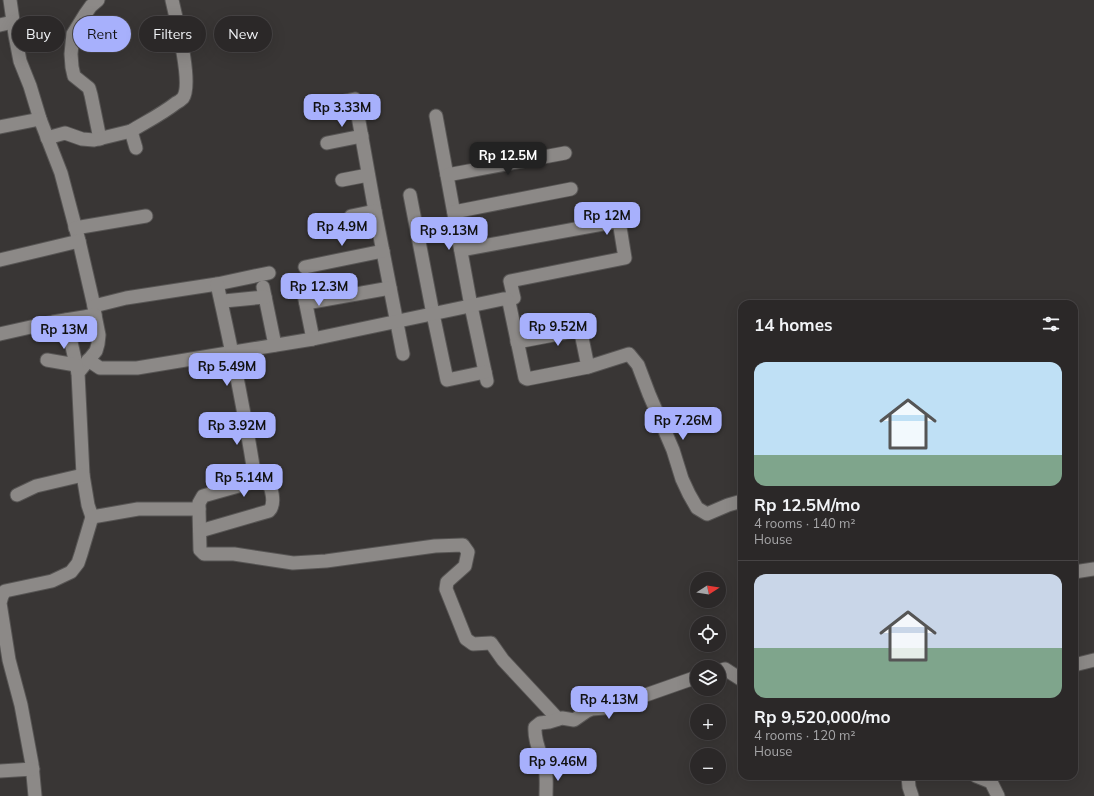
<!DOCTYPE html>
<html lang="en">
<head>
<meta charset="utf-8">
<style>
	body { margin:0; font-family:Mulish,sans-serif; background:#373434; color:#f1f3f6; height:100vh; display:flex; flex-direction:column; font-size:15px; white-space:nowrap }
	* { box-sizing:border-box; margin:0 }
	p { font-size:13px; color:#a6a6a8 }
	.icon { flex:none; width:22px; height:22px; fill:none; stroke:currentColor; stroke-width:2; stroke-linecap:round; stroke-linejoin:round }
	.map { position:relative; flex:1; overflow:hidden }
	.panel { position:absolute; left:738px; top:300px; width:340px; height:480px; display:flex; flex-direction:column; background:#2b2828; border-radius:12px; box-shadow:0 4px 16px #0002,0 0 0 1px #474445 }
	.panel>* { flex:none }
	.guide { position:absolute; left:12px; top:16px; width:380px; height:36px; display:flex; gap:8px }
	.needle { width:26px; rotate:78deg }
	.controls { position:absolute; left:690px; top:572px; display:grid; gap:8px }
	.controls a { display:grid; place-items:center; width:36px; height:36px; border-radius:50%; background:#2b2828; box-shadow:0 4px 16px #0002,0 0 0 1px #474445; font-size:20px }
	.price { position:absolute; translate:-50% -34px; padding:0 9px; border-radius:8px; background:#a7b0fc; color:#111; font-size:13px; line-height:26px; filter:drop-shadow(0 1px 2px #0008) }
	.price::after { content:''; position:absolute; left:50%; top:24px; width:12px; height:9px; margin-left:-6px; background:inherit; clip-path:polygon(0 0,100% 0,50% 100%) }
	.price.current { background:#222; color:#fff }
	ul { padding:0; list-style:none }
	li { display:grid; align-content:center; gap:8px; height:212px; padding:0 16px }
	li+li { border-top:1px solid #474445 }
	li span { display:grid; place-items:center; height:124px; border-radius:12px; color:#555 }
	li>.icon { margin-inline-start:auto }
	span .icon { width:72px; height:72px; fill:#fffc; stroke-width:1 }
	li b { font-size:17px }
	h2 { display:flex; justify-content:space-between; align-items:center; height:48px; padding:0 16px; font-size:17px }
	.tag { padding:0 14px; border-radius:18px; background:#2b2828; box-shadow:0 4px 16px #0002,0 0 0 1px #474445; font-size:14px; line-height:36px }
	.tag.current { background:#a7b0fc; color:#111 }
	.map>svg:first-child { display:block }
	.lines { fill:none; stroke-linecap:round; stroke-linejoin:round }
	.minor-casing { stroke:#575554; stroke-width:15 }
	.minor { stroke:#8c8987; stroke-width:13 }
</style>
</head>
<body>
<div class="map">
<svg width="1094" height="796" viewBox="0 0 1094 796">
	<rect width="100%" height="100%" fill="#393635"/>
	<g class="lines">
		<defs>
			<g id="minor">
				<path d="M10,0L15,35L20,61L30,86L40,119L61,173L79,241L94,306L95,315L99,335L98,344L96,351L78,373L83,475L88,505L92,517L81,554L78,563L71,572L52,581L5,591L2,596L0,603L9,660L21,705L32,764L35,796"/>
				<path d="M98,0L91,6L86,13L73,34L71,54L72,67L74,76L89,88L91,95L100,139"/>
				<path d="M0,25L13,22"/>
				<path d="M321,106L355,99L375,211"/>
				<path d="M436,116L471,306L487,381"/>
				<path d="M0,127L40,119"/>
				<path d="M131,131C146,122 162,114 176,103C178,102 181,100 183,98C193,84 176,18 172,0"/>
				<path d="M47,138L65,133L82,139L94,140L131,131L136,148"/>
				<path d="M327,143L362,136"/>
				<path d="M447,175L565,153"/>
				<path d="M342,180L368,175"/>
				<path d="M410,195L433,314L447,380L485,372"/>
				<path d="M454,212L571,189"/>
				<path d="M351,216L375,211L403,354"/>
				<path d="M75,228L146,216"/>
				<path d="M461,250L619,221L625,258L510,281L514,298L507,299"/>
				<path d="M0,260L79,241"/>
				<path d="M305,267L383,251"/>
				<path d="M301,280L313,339"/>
				<path d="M263,287L275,345"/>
				<path d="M224,301L265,297"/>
				<path d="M306,303L390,288"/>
				<path d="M94,306L126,298L217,284L269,273"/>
				<path d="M66,320L78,373"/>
				<path d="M0,334L53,322L84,317L95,315"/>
				<path d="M517,342L574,331H579L581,333L588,367"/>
				<path d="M47,360L76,365"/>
				<path d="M88,360L100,368H137L313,339L503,299H507L509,302L525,378L527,379L588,367L629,354L638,365L649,394L673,450L682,479L689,494L697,508L707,514L728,505L742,501"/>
				<path d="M17,495L36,486L83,475"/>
				<path d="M199,509V503L203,496L249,483L253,479L254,472C244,409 231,346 217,284"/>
				<path d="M92,517L138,509H199L200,550L204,554H234L293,563L326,561L435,546L463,545L468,552L465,566L447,582L446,589L466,639L473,644L491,643L503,660L558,719"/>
				<path d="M200,531L269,511C276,504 272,486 265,478C262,475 258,473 254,472"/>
				<path d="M1074,572L1094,569"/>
				<path d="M1074,665L1094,660"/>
				<path d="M719,671L725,669L742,680"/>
				<path d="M0,771L33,769"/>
				<path d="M908,776L909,787L912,796"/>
				<path d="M976,776L991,782L998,796"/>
				<path d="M546,796C546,787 547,776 545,767C541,753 534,742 535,727L540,723L549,722L562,718L574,720L587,711L592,709L604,708L623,703L697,677"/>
			</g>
		</defs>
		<use href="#minor" class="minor-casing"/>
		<use href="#minor" class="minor"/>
	</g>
</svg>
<div class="controls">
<a><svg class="needle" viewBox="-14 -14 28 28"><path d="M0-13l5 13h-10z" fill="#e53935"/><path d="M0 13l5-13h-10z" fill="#a6a6a8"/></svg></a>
<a><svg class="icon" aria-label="locate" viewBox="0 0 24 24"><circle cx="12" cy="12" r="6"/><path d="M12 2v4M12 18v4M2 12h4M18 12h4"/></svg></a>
<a><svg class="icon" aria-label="layers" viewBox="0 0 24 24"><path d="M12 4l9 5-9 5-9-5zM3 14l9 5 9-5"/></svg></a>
<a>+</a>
<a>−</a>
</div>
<b class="price" style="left:342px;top:128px">Rp 3.33M</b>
<b class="price current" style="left:508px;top:176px">Rp 12.5M</b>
<b class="price" style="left:607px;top:236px">Rp 12M</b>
<b class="price" style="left:342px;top:247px">Rp 4.9M</b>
<b class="price" style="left:449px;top:251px">Rp 9.13M</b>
<b class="price" style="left:319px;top:307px">Rp 12.3M</b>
<b class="price" style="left:558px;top:347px">Rp 9.52M</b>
<b class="price" style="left:64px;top:350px">Rp 13M</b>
<b class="price" style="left:227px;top:387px">Rp 5.49M</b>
<b class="price" style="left:683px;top:441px">Rp 7.26M</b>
<b class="price" style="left:237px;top:446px">Rp 3.92M</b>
<b class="price" style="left:244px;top:498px">Rp 5.14M</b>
<b class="price" style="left:609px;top:720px">Rp 4.13M</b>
<b class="price" style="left:558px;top:782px">Rp 9.46M</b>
<div class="guide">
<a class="tag">Buy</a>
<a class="tag current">Rent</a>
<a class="tag">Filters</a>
<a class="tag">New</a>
</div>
<section class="panel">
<h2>14 homes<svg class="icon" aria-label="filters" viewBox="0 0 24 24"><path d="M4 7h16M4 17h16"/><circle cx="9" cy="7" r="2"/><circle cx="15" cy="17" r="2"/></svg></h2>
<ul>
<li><span style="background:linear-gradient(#bfe0f5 75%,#7fa58c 0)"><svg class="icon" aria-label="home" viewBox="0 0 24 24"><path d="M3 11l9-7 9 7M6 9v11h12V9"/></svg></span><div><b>Rp 12.5M/mo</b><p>4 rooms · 140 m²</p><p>House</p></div></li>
<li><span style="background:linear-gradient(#c9d6e8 60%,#7fa58c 0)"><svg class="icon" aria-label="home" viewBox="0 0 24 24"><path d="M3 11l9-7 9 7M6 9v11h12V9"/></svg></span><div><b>Rp 9,520,000/mo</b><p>4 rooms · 120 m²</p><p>House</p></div></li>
</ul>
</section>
</div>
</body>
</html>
